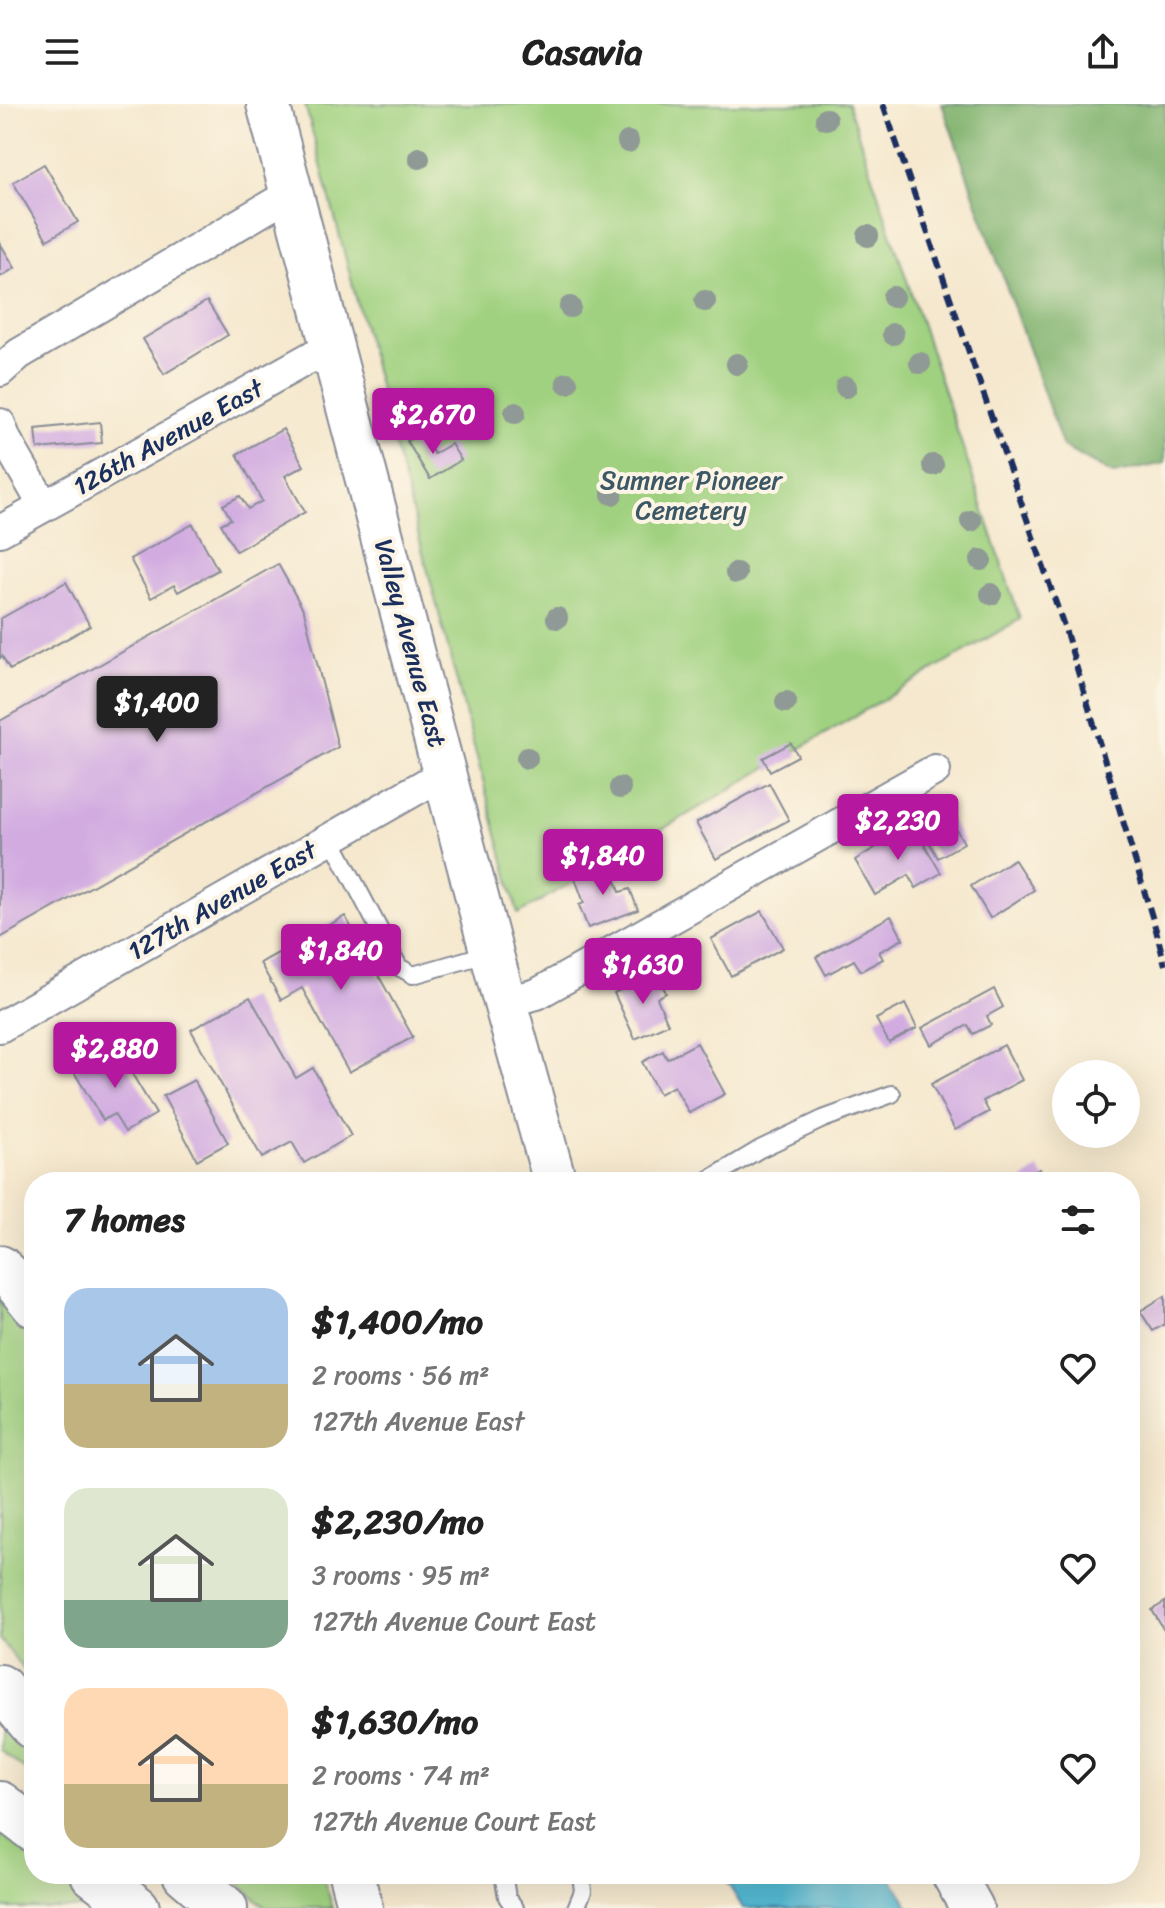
<!DOCTYPE html>
<html lang="en">
<head>
<meta charset="utf-8">
<style>
	body { margin:0; font-family:Sriracha,sans-serif; background:#f2f2f2; color:#222; height:100vh; display:flex; flex-direction:column; font-size:30px; white-space:nowrap }
	* { box-sizing:border-box; margin:0 }
	p { font-size:26px; color:#767676 }
	.icon { flex:none; width:44px; height:44px; fill:none; stroke:currentColor; stroke-width:2; stroke-linecap:round; stroke-linejoin:round }
	.map { position:relative; flex:1; overflow:hidden }
	.details { position:absolute; left:24px; top:1068px; width:1116px; height:712px; display:flex; flex-direction:column; background:#fff; border-radius:32px; box-shadow:0 8px 32px #0002 }
	.details>* { flex:none }
	.buttons { position:absolute; left:1052px; top:956px; display:grid; gap:16px }
	.buttons a { display:grid; place-items:center; width:88px; height:88px; border-radius:50%; background:#fff; box-shadow:0 8px 32px #0002; font-size:40px }
	.price { position:absolute; translate:-50% -68px; padding:0 18px; border-radius:8px; background:#b5179e; color:#fff; font-size:26px; line-height:52px; filter:drop-shadow(0 2px 4px #0008) }
	.price::after { content:''; position:absolute; left:50%; top:48px; width:24px; height:18px; margin-left:-12px; background:inherit; clip-path:polygon(0 0,100% 0,50% 100%) }
	.price.selected { background:#222; color:#fff }
	ul { padding:0; list-style:none }
	li { display:flex; align-items:center; gap:24px; height:200px; padding:0 40px }
	li span { display:grid; place-items:center; flex:none; width:224px; height:160px; border-radius:24px; color:#555 }
	li>.icon { margin-inline-start:auto }
	span .icon { width:96px; height:96px; fill:#fffc; stroke-width:1 }
	li b { font-size:34px }
	h2 { display:flex; justify-content:space-between; align-items:center; height:96px; padding:0 40px; font-size:34px }
	header { display:flex; justify-content:space-between; align-items:center; height:104px; padding:0 40px; background:#fff; font-size:36px; font-weight:800 }
	.map>svg:first-child { display:block }
	.green { fill:#a0d180; stroke:#5e806f; stroke-width:2 }
	.forest { fill:#80b36e; stroke:#4e7166; stroke-width:2 }
	.water { fill:#53b8d1; stroke:#377498; stroke-width:2 }
	.building { fill:#d2ace1 }
	.lines { fill:none; stroke-linecap:round; stroke-linejoin:round }
	.lane-casing { stroke:#888c96; stroke-width:20 }
	.street-casing { stroke:#888c96; stroke-width:34 }
	.secondary-casing { stroke:#888c96; stroke-width:46 }
	.highway-casing { stroke:#888c96; stroke-width:48 }
	.lane { stroke:#fff; stroke-width:16 }
	.street { stroke:#fff; stroke-width:30 }
	.secondary { stroke:#fff; stroke-width:42 }
	.highway { stroke:#fff; stroke-width:44 }
	.rail { stroke:#1b2f5e; stroke-width:6; stroke-dasharray:12 6; stroke-linecap:butt }
	.tree { fill:#8f9995 }
	.labels { text-anchor:middle; dominant-baseline:central; stroke-width:8; stroke-linejoin:round; paint-order:stroke }
	.street-label { font-size:26px; fill:#1b2f5e; stroke:#fcf5e5 }
	.park-label { font-size:26px; fill:#3c5866; stroke:#fcf5e5 }
</style>
</head>
<body>
<header><svg class="icon" aria-label="menu" viewBox="0 0 24 24"><path d="M4 6h16M4 12h16M4 18h16"/></svg>Casavia<svg class="icon" aria-label="share" viewBox="0 0 24 24"><path d="M12 15V3M7 8l5-5 5 5M5 13v7h14v-7"/></svg></header>
<div class="map">
<svg width="1165" height="1804" viewBox="0 0 1165 1804">
	<rect width="100%" height="100%" fill="#fcf5e5"/>
	<filter id="ink" filterUnits="userSpaceOnUse"><feTurbulence type="fractalNoise" baseFrequency=".0125" numOctaves="2"/><feDisplacementMap in="SourceGraphic" scale="16" xChannelSelector="R" yChannelSelector="G"/><feConvolveMatrix kernelMatrix="1 2 1 2 8 2 1 2 1" color-interpolation-filters="sRGB"/></filter>
	<filter id="wash" filterUnits="userSpaceOnUse"><feTurbulence type="fractalNoise" baseFrequency=".006" numOctaves="4" result="noise"/><feDisplacementMap in="SourceGraphic" scale="32" xChannelSelector="R" yChannelSelector="G"/><feGaussianBlur stdDeviation="1.8" result="paint"/><feColorMatrix in="noise" values="0 0 0 0 0 0 0 0 0 0 0 0 0 0 0 0 0 1.4 0 .05"/><feComposite in="paint" operator="in"/></filter>
	<g filter="url(#wash)">
		<rect width="100%" height="100%" fill="#f5e8ce"/>
		<g class="green">
			<path d="M305,0H848L1020,515L518,810Z"/>
			<path d="M0,1195L34,1235V1579L0,1535Z"/>
			<path d="M0,1617L34,1657V1673L0,1646Z"/>
			<path d="M0,1729L34,1755V1770H54L98,1804H0Z"/>
			<path d="M229,1770H322L333,1804H266Z"/>
		</g>
		<path class="forest" d="M942,0H1165V359L1113,370L1063,343Z"/>
		<path class="water" d="M722,1770H888L902,1790L909,1804H743Z"/>
		<g id="blocks">
			<g class="building">
				<path d="M44,60L78,118L47,136L13,78Z"/>
				<path d="M0,139L15,164L0,173Z"/>
				<path d="M207,197L228,231L164,270L143,235Z"/>
				<path d="M100,318L102,339L38,345L36,325Z"/>
				<path d="M283,325L304,362L285,372L305,408L236,447L221,420L231,415L223,401L240,392L248,405L262,397L237,350Z"/>
				<path d="M420,328L434,350L451,340L461,356L430,375L407,337Z"/>
				<path d="M193,420L218,466L178,488L174,481L151,494L130,455Z"/>
				<path d="M278,460L304,507L338,643L0,834V617Z"/>
				<path d="M66,478L90,522L10,566L2,552L0,554V515Z"/>
				<path d="M791,639L798,652L770,667L763,654Z"/>
				<path d="M769,679L789,716L716,755L696,719Z"/>
				<path d="M945,706L964,739L938,754L919,720Z"/>
				<path d="M913,721L941,769L916,784L909,771L875,791L855,756Z"/>
				<path d="M1014,755L1034,786L990,814L971,782Z"/>
				<path d="M610,761L620,788L630,785L638,806L588,824L579,801L584,799L575,774Z"/>
				<path d="M762,807L783,844L731,872L711,835Z"/>
				<path d="M345,812L413,933L349,968L302,884L281,896L260,859Z"/>
				<path d="M891,812L903,835L879,848L883,855L861,867L854,856L826,871L816,853Z"/>
				<path d="M657,869L666,889L657,894L668,920L635,935L614,889Z"/>
				<path d="M994,885L1003,903L987,912L991,921L973,930L968,921L931,941L922,924Z"/>
				<path d="M250,893L296,974L313,964L351,1032L304,1059L292,1038L262,1054L191,926Z"/>
				<path d="M905,900L917,924L889,939L876,915Z"/>
				<path d="M697,939L725,990L689,1009L674,982L659,990L642,958L663,947L667,955Z"/>
				<path d="M1004,941L1022,976L983,997L989,1008L955,1026L931,980Z"/>
				<path d="M116,943L156,1010L125,1028L114,1010L103,1016L74,968Z"/>
				<path d="M194,976L228,1039L197,1056L163,992Z"/>
				<path d="M1039,1065L1047,1078H1019Z"/>
				<path d="M1165,1192V1220L1153,1227L1140,1207Z"/>
				<path d="M1165,1498V1528L1152,1506Z"/>
			</g>
		</g>
	</g>
	<g filter="url(#ink)">
		<use href="#blocks" fill-opacity="0" stroke="#888c96" stroke-width="2"/>
		<g class="lines">
			<defs>
				<g id="lane">
					<path d="M331,734L399,863L413,871L490,849"/>
					<path d="M705,1078L760,1045L823,1015L892,990"/>
					<path d="M503,1770L507,1793L515,1804"/>
					<path d="M576,1804L583,1787L581,1770"/>
				</g>
				<g id="street">
					<path d="M0,267L19,250L292,89"/>
					<path d="M0,320L6,336L44,402"/>
					<path d="M0,427L311,253L338,259"/>
					<path d="M505,898L537,890L935,666"/>
					<path d="M0,923L445,669"/>
				</g>
				<g id="secondary">
					<path d="M268,0L499,877L555,1078"/>
					<path d="M953,1770L972,1804"/>
				</g>
				<g id="highway">
					<path d="M0,1164L17,1180L34,1201"/>
					<path d="M0,1583L34,1623"/>
					<path d="M0,1700L34,1726"/>
					<path d="M93,1770L137,1804"/>
					<path d="M185,1770L225,1804"/>
					<path d="M351,1770L360,1804"/>
				</g>
			</defs>
			<use href="#lane" class="lane-casing"/>
			<use href="#street" class="street-casing"/>
			<use href="#secondary" class="secondary-casing"/>
			<use href="#highway" class="highway-casing"/>
			<use href="#lane" class="lane"/>
			<use href="#street" class="street"/>
			<use href="#secondary" class="secondary"/>
			<use href="#highway" class="highway"/>
			<path class="rail" d="M883,0L1065,525L1156,826L1165,861"/>
		</g>
		<g class="tree">
			<circle cx="826" cy="15" r="11"/>
			<circle cx="628" cy="38" r="11"/>
			<circle cx="419" cy="54" r="11"/>
			<circle cx="868" cy="132" r="11"/>
			<circle cx="893" cy="193" r="11"/>
			<circle cx="705" cy="197" r="11"/>
			<circle cx="570" cy="203" r="11"/>
			<circle cx="893" cy="230" r="11"/>
			<circle cx="920" cy="259" r="11"/>
			<circle cx="737" cy="260" r="11"/>
			<circle cx="567" cy="279" r="11"/>
			<circle cx="846" cy="283" r="11"/>
			<circle cx="515" cy="309" r="11"/>
			<circle cx="933" cy="361" r="11"/>
			<circle cx="612" cy="390" r="11"/>
			<circle cx="971" cy="417" r="11"/>
			<circle cx="981" cy="456" r="11"/>
			<circle cx="736" cy="469" r="11"/>
			<circle cx="991" cy="490" r="11"/>
			<circle cx="557" cy="514" r="11"/>
			<circle cx="786" cy="598" r="11"/>
			<circle cx="527" cy="654" r="11"/>
			<circle cx="620" cy="684" r="11"/>
		</g>
	</g>
	<g class="labels">
		<g class="street-label">
			<text transform="translate(168 333) rotate(-29)">126th Avenue East</text>
			<text transform="translate(411 539) rotate(75)">Valley Avenue East</text>
			<text transform="translate(222 796) rotate(-30)">127th Avenue East</text>
		</g>
		<g class="park-label">
			<text x="691" y="376">Sumner Pioneer<tspan x="691" dy="30">Cemetery</tspan></text>
		</g>
	</g>
</svg>
<div class="buttons">
<a><svg class="icon" aria-label="locate" viewBox="0 0 24 24"><circle cx="12" cy="12" r="6"/><path d="M12 2v4M12 18v4M2 12h4M18 12h4"/></svg></a>
</div>
<b class="price" style="left:433px;top:352px">$2,670</b>
<b class="price selected" style="left:157px;top:640px">$1,400</b>
<b class="price" style="left:898px;top:758px">$2,230</b>
<b class="price" style="left:603px;top:793px">$1,840</b>
<b class="price" style="left:341px;top:888px">$1,840</b>
<b class="price" style="left:643px;top:902px">$1,630</b>
<b class="price" style="left:115px;top:986px">$2,880</b>
<section class="details">
<h2>7 homes<svg class="icon" aria-label="filters" viewBox="0 0 24 24"><path d="M4 7h16M4 17h16"/><circle cx="9" cy="7" r="2"/><circle cx="15" cy="17" r="2"/></svg></h2>
<ul>
<li><span style="background:linear-gradient(#a9c7e8 60%,#c2b280 0)"><svg class="icon" aria-label="home" viewBox="0 0 24 24"><path d="M3 11l9-7 9 7M6 9v11h12V9"/></svg></span><div><b>$1,400/mo</b><p>2 rooms · 56 m²</p><p>127th Avenue East</p></div><svg class="icon" aria-label="heart" viewBox="0 0 24 24"><path d="M12 20l-8-8c-3-5 5-10 8-4 3-6 11-1 8 4z"/></svg></li>
<li><span style="background:linear-gradient(#dfe7d0 70%,#7fa58c 0)"><svg class="icon" aria-label="home" viewBox="0 0 24 24"><path d="M3 11l9-7 9 7M6 9v11h12V9"/></svg></span><div><b>$2,230/mo</b><p>3 rooms · 95 m²</p><p>127th Avenue Court East</p></div><svg class="icon" aria-label="heart" viewBox="0 0 24 24"><path d="M12 20l-8-8c-3-5 5-10 8-4 3-6 11-1 8 4z"/></svg></li>
<li><span style="background:linear-gradient(#ffd9b3 60%,#c2b280 0)"><svg class="icon" aria-label="home" viewBox="0 0 24 24"><path d="M3 11l9-7 9 7M6 9v11h12V9"/></svg></span><div><b>$1,630/mo</b><p>2 rooms · 74 m²</p><p>127th Avenue Court East</p></div><svg class="icon" aria-label="heart" viewBox="0 0 24 24"><path d="M12 20l-8-8c-3-5 5-10 8-4 3-6 11-1 8 4z"/></svg></li>
</ul>
</section>
</div>
</body>
</html>
